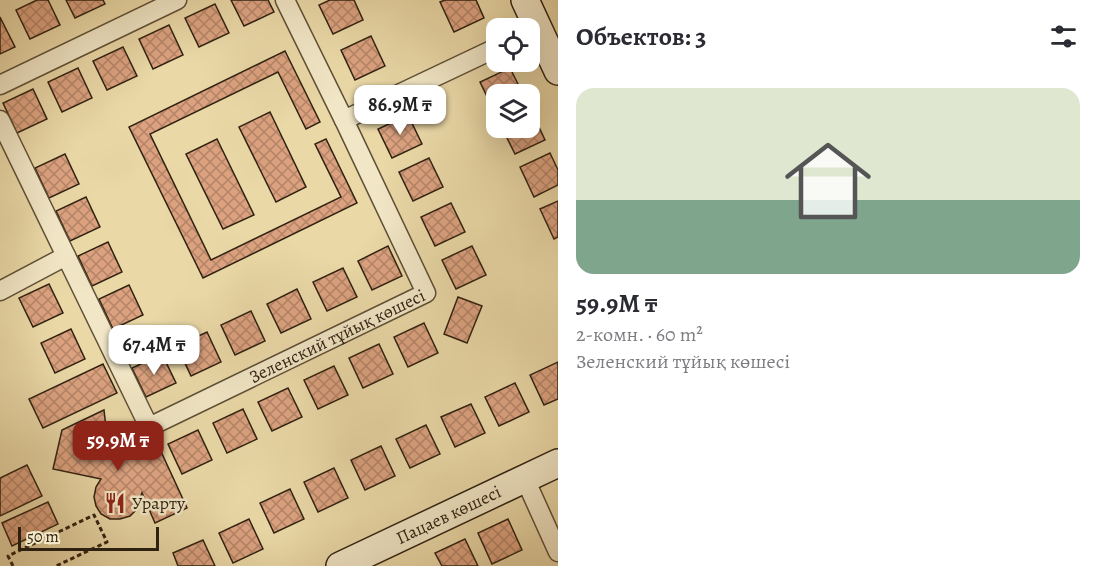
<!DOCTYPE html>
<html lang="ru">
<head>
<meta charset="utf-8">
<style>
	body { margin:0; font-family:Alegreya,serif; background:#f7f7f7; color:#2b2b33; height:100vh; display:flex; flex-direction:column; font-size:22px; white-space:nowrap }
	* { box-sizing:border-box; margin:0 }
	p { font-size:20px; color:#7c7c81 }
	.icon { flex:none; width:33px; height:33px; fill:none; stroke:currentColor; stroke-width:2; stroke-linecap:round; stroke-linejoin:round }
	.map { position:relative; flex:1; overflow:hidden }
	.side { display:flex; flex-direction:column; background:#fff; width:540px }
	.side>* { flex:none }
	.fabs { position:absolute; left:486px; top:18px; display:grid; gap:12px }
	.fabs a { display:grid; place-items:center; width:54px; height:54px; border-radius:12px; background:#fff; box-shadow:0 6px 24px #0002; font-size:30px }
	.scale { position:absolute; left:18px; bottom:15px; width:141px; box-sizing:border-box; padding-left:6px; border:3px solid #2f2110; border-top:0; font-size:16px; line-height:21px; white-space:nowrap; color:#2f2110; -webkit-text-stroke:4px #f1e6c6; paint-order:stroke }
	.price { position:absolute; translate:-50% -51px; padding:0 14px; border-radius:12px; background:#fff; color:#222; font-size:20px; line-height:39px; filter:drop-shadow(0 2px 3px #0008) }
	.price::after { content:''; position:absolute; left:50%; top:36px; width:18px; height:14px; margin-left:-9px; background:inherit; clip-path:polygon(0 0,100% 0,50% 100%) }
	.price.selected { background:#8f2418; color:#fff }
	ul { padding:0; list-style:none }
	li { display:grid; align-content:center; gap:12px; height:318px; padding:0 18px }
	li span { display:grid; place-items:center; height:186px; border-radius:18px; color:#555 }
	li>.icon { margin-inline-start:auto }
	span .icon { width:108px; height:108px; fill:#fffc; stroke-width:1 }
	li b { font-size:26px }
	h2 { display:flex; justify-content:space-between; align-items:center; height:72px; padding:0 18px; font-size:26px }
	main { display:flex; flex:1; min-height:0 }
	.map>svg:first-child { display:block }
	.building { fill:url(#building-cross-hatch); stroke:#2f2110; stroke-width:1.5 }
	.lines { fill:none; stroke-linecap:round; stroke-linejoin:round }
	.street-casing { stroke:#5e4f36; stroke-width:21 }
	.secondary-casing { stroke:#2f2110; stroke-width:30 }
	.path { stroke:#2f2110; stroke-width:3; stroke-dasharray:4.5 3; stroke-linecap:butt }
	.street { stroke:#f1e6c6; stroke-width:18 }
	.secondary { stroke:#f1e6c6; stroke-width:27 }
	.labels { text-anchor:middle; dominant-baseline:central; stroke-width:5; stroke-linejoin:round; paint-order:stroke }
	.street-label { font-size:18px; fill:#2f2110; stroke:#f1e6c6 }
	.poi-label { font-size:18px; fill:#2f2110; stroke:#f1e6c6; text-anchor:start }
</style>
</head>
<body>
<main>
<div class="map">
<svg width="558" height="566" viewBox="0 0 558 566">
	<defs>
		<pattern id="building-cross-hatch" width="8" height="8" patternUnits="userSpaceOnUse" patternTransform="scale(1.5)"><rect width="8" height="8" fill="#dca280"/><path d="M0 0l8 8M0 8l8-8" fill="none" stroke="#b38467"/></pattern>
	</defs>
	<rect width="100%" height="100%" fill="#ead8a7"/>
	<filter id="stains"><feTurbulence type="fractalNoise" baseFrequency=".00333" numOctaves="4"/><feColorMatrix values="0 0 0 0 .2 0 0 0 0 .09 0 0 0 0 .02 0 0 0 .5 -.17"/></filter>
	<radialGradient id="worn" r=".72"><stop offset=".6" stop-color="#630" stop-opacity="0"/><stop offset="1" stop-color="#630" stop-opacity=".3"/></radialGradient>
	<g class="building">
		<path d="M37,0H48L60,25L30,39L16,10Z"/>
		<path d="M66,0H103L105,4L75,18Z"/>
		<path d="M231,0H268L274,12L244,26Z"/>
		<path d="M330,0H354L363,20L333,34L319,5Z"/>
		<path d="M445,0H476L484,18L454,32L440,2Z"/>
		<path d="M215,4L229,33L199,47L185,18Z"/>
		<path d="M0,17L15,47L0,54Z"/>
		<path d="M169,25L183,55L153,69L139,39Z"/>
		<path d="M371,36L385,66L355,80L341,50Z"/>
		<path d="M123,47L137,76L107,90L93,61Z"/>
		<path d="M285,51L320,122L306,129L278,72L150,134L211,260L341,197L315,144L326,139L357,203L203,278L129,127Z"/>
		<path d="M78,68L92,98L62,112L48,82Z"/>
		<path d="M510,68L523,94H496V110L494,111L480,82Z"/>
		<path d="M33,89L47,119L17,133L3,103Z"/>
		<path d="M531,110L545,140L515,154L502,128H530Z"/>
		<path d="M270,112L306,187L276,202L239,127Z"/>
		<path d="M408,115L422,144L392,158L378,129Z"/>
		<path d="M217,139L254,215L223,229L186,154Z"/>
		<path d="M550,153L558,170V185L534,197L520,167Z"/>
		<path d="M65,154L79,184L49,198L35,168Z"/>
		<path d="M429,158L443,187L413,201L399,172Z"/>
		<path d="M86,197L100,227L70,241L56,211Z"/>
		<path d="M558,201V237L554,239L540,209Z"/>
		<path d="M451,203L465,232L435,246L421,217Z"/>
		<path d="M108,242L122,272L92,286L78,256Z"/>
		<path d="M388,246L402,276L372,290L358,261Z"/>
		<path d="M472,246L486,275L456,289L442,260Z"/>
		<path d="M343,268L357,297L327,311L313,282Z"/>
		<path d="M49,284L63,313L33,327L19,298Z"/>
		<path d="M129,285L143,315L113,329L99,299Z"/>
		<path d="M297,289L311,319L281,333L267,304Z"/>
		<path d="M458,297L482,306L467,343L444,334Z"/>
		<path d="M251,311L265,341L235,355L221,325Z"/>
		<path d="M424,323L438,353L408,367L394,337Z"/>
		<path d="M71,329L85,359L55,373L41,343Z"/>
		<path d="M207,332L221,362L191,376L177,346Z"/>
		<path d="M379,344L393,374L363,388L349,358Z"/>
		<path d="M162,354L176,383L146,397L132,368Z"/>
		<path d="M558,362V399L544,405L530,375Z"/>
		<path d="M103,364L117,393L43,428L29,399Z"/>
		<path d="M334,366L348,395L318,409L304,380Z"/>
		<path d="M515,383L529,412L499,426L485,397Z"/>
		<path d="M288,388L302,417L272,431L258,402Z"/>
		<path d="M471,404L485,433L455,447L441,417Z"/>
		<path d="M243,409L257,439L227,453L213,423Z"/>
		<path d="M104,410L108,445L146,457L158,445L187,508L155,523L142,493L137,509L130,516L120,519H110L101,514L96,506L94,497L96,487L101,479L53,469L62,430Z"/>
		<path d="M426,425L440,454L410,468L396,439Z"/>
		<path d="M198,430L212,460L182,474L168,444Z"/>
		<path d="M381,446L395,476L365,490L351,460Z"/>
		<path d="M27,465L42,496L0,516V478Z"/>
		<path d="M334,468L348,498L318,512L304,482Z"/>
		<path d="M290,489L304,519L274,533L260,503Z"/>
		<path d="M48,502L58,524L12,546L2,523Z"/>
		<path d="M249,519L263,549L233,563L219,533Z"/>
		<path d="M508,519L522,550L492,564L478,533Z"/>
		<path d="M465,539L478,566H442L435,553Z"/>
		<path d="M203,540L215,566H178L173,553Z"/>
	</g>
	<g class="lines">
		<defs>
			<g id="street">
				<path d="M285,0L344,120"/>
				<path d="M0,85L177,0"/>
				<path d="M0,120L66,256L0,291"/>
				<path id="s1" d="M66,256L149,427L426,293L344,120L496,48"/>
				<path d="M525,479L558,552"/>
			</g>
			<g id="secondary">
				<path d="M525,0L558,71"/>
				<path id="s2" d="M340,566L558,463"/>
			</g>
		</defs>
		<use href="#street" class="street-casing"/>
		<use href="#secondary" class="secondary-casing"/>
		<path class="path" d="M13,566L8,556L94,515L107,542L56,566"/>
		<use href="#street" class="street"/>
		<use href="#secondary" class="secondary"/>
	</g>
	<defs>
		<symbol id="restaurant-bare" viewBox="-9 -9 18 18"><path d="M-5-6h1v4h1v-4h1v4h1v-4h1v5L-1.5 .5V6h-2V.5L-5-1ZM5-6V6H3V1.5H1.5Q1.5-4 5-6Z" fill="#8f2418" stroke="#f1e6c6" stroke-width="2.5" paint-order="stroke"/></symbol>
	</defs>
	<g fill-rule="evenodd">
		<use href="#restaurant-bare" x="100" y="488" width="30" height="30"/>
	</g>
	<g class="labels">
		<g class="street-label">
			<text stroke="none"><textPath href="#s1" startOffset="399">Зеленский тұйық көшесі</textPath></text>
			<text stroke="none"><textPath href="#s2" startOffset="120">Пацаев көшесі</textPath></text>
		</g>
		<g class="poi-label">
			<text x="132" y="503">Урарту</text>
		</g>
	</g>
	<rect width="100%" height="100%" filter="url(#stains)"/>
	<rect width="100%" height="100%" fill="url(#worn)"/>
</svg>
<div class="fabs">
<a><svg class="icon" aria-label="locate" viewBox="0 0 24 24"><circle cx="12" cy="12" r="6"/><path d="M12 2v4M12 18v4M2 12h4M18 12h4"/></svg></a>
<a><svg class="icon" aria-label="layers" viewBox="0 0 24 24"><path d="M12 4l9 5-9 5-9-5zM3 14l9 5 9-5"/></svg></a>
</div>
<div class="scale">50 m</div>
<b class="price" style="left:400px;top:136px">86.9M ₸</b>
<b class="price" style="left:154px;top:376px">67.4M ₸</b>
<b class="price selected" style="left:118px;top:472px">59.9M ₸</b>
</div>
<section class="side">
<h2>Объектов: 3<svg class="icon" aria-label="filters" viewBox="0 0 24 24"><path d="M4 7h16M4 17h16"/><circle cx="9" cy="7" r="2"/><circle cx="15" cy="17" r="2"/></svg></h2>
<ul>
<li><span style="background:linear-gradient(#dfe7d0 60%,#7fa58c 0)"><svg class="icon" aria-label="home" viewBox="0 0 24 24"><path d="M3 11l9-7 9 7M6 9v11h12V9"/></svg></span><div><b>59.9M ₸</b><p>2-комн. · 60 m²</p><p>Зеленский тұйық көшесі</p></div></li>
</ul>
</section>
</main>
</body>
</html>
